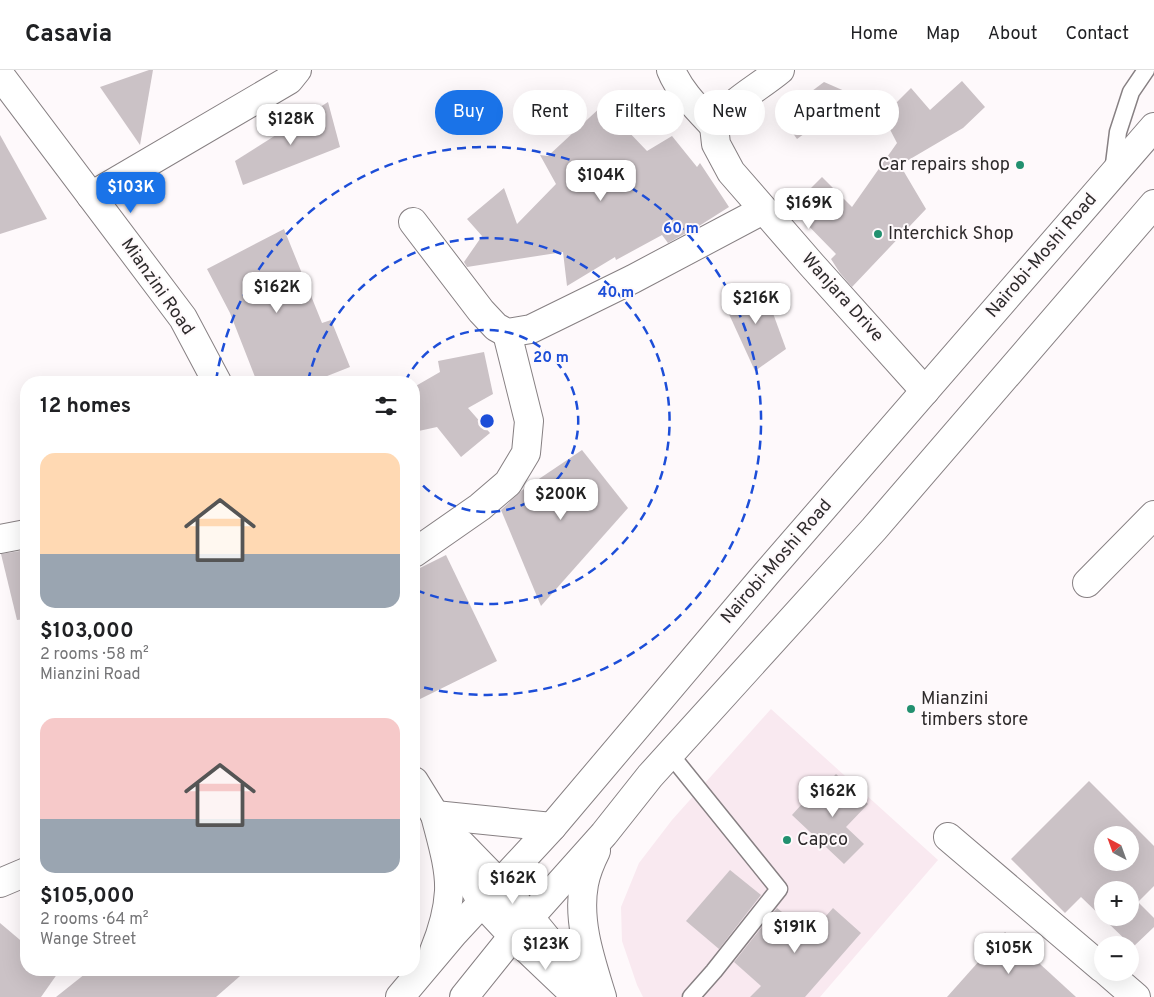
<!DOCTYPE html>
<html lang="en">
<head>
<meta charset="utf-8">
<style>
	body { margin:0; font-family:Overpass,sans-serif; background:#f2f2f2; color:#202124; height:100vh; display:flex; flex-direction:column; font-size:19px; white-space:nowrap }
	* { box-sizing:border-box; margin:0 }
	p { font-size:16px; color:#757577 }
	.icon { flex:none; width:28px; height:28px; fill:none; stroke:currentColor; stroke-width:2; stroke-linecap:round; stroke-linejoin:round }
	.map { position:relative; flex:1; overflow:hidden }
	.drawer { position:absolute; left:20px; top:306px; width:400px; height:600px; display:flex; flex-direction:column; background:#fff; border-radius:20px; box-shadow:0 5px 20px #0002 }
	.drawer>* { flex:none }
	.banner { position:absolute; left:435px; top:20px; width:475px; height:45px; display:flex; gap:10px }
	.needle { width:32px; rotate:319deg }
	.fabs { position:absolute; left:1094px; top:756px; display:grid; gap:10px }
	.fabs a { display:grid; place-items:center; width:45px; height:45px; border-radius:50%; background:#fff; box-shadow:0 5px 20px #0002; font-size:25px }
	.price { position:absolute; translate:-50% -42px; padding:0 11px; border-radius:10px; background:#fff; color:#222; font-size:16px; line-height:32px; filter:drop-shadow(0 1px 2px #0008) }
	.price::after { content:''; position:absolute; left:50%; top:30px; width:15px; height:11px; margin-left:-8px; background:inherit; clip-path:polygon(0 0,100% 0,50% 100%) }
	.price.active { background:#1a73e8; color:#fff }
	ul { padding:0; list-style:none }
	li { display:grid; align-content:center; gap:10px; height:265px; padding:0 20px }
	li span { display:grid; place-items:center; height:155px; border-radius:15px; color:#555 }
	li>.icon { margin-inline-start:auto }
	span .icon { width:90px; height:90px; fill:#fffc; stroke-width:1 }
	li b { font-size:21px }
	h2 { display:flex; justify-content:space-between; align-items:center; height:60px; padding:0 20px; font-size:21px }
	.pill { padding:0 18px; border-radius:22px; background:#fff; box-shadow:0 5px 20px #0002; font-size:18px; line-height:45px }
	.pill.active { background:#1a73e8; color:#fff }
	header { display:flex; align-items:center; gap:30px; box-sizing:border-box; height:70px; padding:0 25px; background:#fff; border-bottom:1px solid #e0e0e0 }
	header strong { font-size:24px }
	nav { display:flex; gap:28px; margin-inline-start:auto; font-size:18px }
	.map>svg:first-child { display:block }
	.built { fill:#f9e9f0 }
	.building { fill:#cbc2c6; fill-rule:evenodd }
	.lines { fill:none; stroke-linecap:round; stroke-linejoin:round }
	.service-casing { stroke:#878083; stroke-width:19 }
	.minor-casing { stroke:#878083; stroke-width:30 }
	.tertiary-casing { stroke:#878083; stroke-width:30 }
	.trunk-casing { stroke:#878083; stroke-width:30 }
	.service { stroke:#fff; stroke-width:16 }
	.minor { stroke:#fff; stroke-width:28 }
	.tertiary { stroke:#fff; stroke-width:28 }
	.trunk { stroke:#fff; stroke-width:28 }
	.ring { fill:none; stroke:#1d4ed8; stroke-width:2.5; stroke-dasharray:9 6 }
	.poi-dot { fill:#22906f; stroke:#fef9fb; stroke-width:2 }
	.labels { text-anchor:middle; dominant-baseline:central; stroke-width:4; stroke-linejoin:round; paint-order:stroke }
	.poi-label { font-size:18px; fill:#2e2b2c; stroke:#fef9fb; text-anchor:start }
	.street-label { font-size:18px; fill:#2e2b2c; stroke:#fef9fb }
	.centre { fill:#1d4ed8; stroke:#fef9fb; stroke-width:2.5 }
	.ring-label { font-size:15px; text-anchor:middle; font-weight:bold; fill:#1d4ed8; stroke:#fef9fb; stroke-width:4; stroke-linejoin:round; paint-order:stroke }
</style>
</head>
<body>
<header>
<strong>Casavia</strong>
<nav><a>Home</a><a>Map</a><a>About</a><a>Contact</a></nav>
</header>
<div class="map">
<svg width="1154" height="927" viewBox="0 0 1154 927">
	<rect width="100%" height="100%" fill="#fef9fb"/>
	<path class="built" d="M771,639L938,790L820,927H643L637,915L622,871L621,837L639,793L672,750Z"/>
	<g class="building">
		<path d="M149,0H153L140,75L100,17Z"/>
		<path d="M962,11L985,37L963,58L900,95L926,139L852,217L840,203L831,189L836,184L791,138L822,107L852,137L897,73L883,46L911,18L930,40Z"/>
		<path d="M824,12L856,26L797,69L780,45Z"/>
		<path d="M328,32L340,77L243,115L235,91Z"/>
		<path d="M603,35L647,81L672,66L697,97L700,93L729,137L699,156L668,173L662,165L616,190L615,187L567,216L563,182L467,197L464,192L482,166L467,149L504,118L517,154L556,114L540,85L548,86Z"/>
		<path d="M0,65L47,149L0,164Z"/>
		<path d="M284,159L322,253L331,250L350,297L312,312H257L230,243L207,199Z"/>
		<path d="M762,213L786,279L755,301L723,231Z"/>
		<path d="M484,282L493,324L468,338L490,363L461,387L437,357L414,362V317L440,302L438,291Z"/>
		<path d="M582,380L628,438L541,536L501,440L521,421Z"/>
		<path d="M26,480V549L17,550L1,484Z"/>
		<path d="M446,485L497,591L414,632V501Z"/>
		<path d="M836,704L868,734L846,757L864,774L844,794L792,745L811,724L814,727Z"/>
		<path d="M1089,711L1154,776V816L1138,832L1154,848V857L1133,877L1081,827L1065,843L1011,789ZM1102,765H1130V792H1102ZM1102,820H1130V848H1102Z"/>
		<path d="M730,800L761,825L719,879L686,851Z"/>
		<path d="M777,838L810,864L833,838L861,863L805,927H750L761,916L734,892Z"/>
		<path d="M0,853L26,875V900H60L41,927H0Z"/>
		<path d="M1005,862L1076,927H947Z"/>
		<path d="M90,900H247L216,927H56Z"/>
	</g>
	<g class="lines">
		<defs>
			<g id="service">
				<path d="M1113,102L1118,62L1131,22L1146,0"/>
				<path d="M670,684L779,819L714,901L691,927"/>
			</g>
			<g id="minor">
				<path d="M671,0C680,22 698,39 714,56"/>
				<path d="M780,0C757,19 731,31 714,56L716,74L731,102L811,194L925,321"/>
				<path d="M91,126L289,10L297,0"/>
				<path d="M413,152L481,241L496,257L507,263L531,259L633,209L763,140"/>
				<path d="M0,469L26,464"/>
				<path d="M414,483L480,437L508,413L526,383L529,351L507,263"/>
				<path d="M1087,513L1154,445"/>
				<path d="M948,767L1102,898"/>
				<path d="M0,813L26,802"/>
				<path d="M530,848L595,927"/>
				<path d="M513,866L574,924"/>
				<path d="M1107,902L1136,927"/>
			</g>
			<g id="tertiary">
				<path d="M0,5L183,248L217,312"/>
				<path d="M414,711L435,745L482,833L513,866"/>
				<path d="M461,774L500,814L530,848"/>
			</g>
			<g id="trunk">
				<path d="M596,781C591,791 586,803 584,814C577,852 591,891 602,927"/>
				<path d="M434,881C441,864 448,840 449,821C450,797 441,769 435,745L552,757"/>
				<path d="M400,927L453,864L552,757L766,504L1154,57"/>
				<path d="M464,927L513,866L604,764L650,706L874,459L1154,134"/>
			</g>
		</defs>
		<use href="#service" class="service-casing"/>
		<use href="#minor" class="minor-casing"/>
		<use href="#tertiary" class="tertiary-casing"/>
		<use href="#trunk" class="trunk-casing"/>
		<use href="#service" class="service"/>
		<use href="#minor" class="minor"/>
		<use href="#tertiary" class="tertiary"/>
		<use href="#trunk" class="trunk"/>
	</g>
	<g class="ring">
		<path d="M405 312A91 91 0 1 1 414 405"/>
		<path d="M308 311A183 183 0 1 1 414 519"/>
		<path d="M216 311A274 274 0 1 1 414 615"/>
	</g>
	<g class="poi-dot">
		<circle cx="1020" cy="95" r="5"/>
		<circle cx="878" cy="164" r="5"/>
		<circle cx="911" cy="639" r="5"/>
		<circle cx="787" cy="770" r="5"/>
	</g>
	<g class="labels">
		<g class="poi-label">
			<text x="1010" y="95" text-anchor="end">Car repairs shop</text>
			<text x="888" y="164">Interchick Shop</text>
			<text x="921" y="629">Mianzini<tspan x="921" dy="21">timbers store</tspan></text>
			<text x="797" y="770">Capco</text>
		</g>
		<g class="street-label">
			<text transform="translate(1042 186) rotate(-49)">Nairobi-Moshi Road</text>
			<text transform="translate(157 217) rotate(55)">Mianzini Road</text>
			<text transform="translate(842 228) rotate(48)">Wanjara Drive</text>
			<text transform="translate(777 492) rotate(-49)">Nairobi-Moshi Road</text>
		</g>
	</g>
	<circle cx="487" cy="351" r="8" class="centre"/>
	<g class="ring-label">
		<text x="681" y="163">60 m</text>
		<text x="616" y="227">40 m</text>
		<text x="551" y="292">20 m</text>
	</g>
</svg>
<div class="fabs">
<a><svg class="needle" viewBox="-14 -14 28 28"><path d="M0-13l5 13h-10z" fill="#e53935"/><path d="M0 13l5-13h-10z" fill="#757577"/></svg></a>
<a>+</a>
<a>−</a>
</div>
<b class="price" style="left:291px;top:76px">$128K</b>
<b class="price" style="left:601px;top:132px">$104K</b>
<b class="price active" style="left:131px;top:144px">$103K</b>
<b class="price" style="left:809px;top:160px">$169K</b>
<b class="price" style="left:277px;top:244px">$162K</b>
<b class="price" style="left:756px;top:255px">$216K</b>
<b class="price" style="left:561px;top:451px">$200K</b>
<b class="price" style="left:833px;top:748px">$162K</b>
<b class="price" style="left:513px;top:835px">$162K</b>
<b class="price" style="left:795px;top:884px">$191K</b>
<b class="price" style="left:546px;top:901px">$123K</b>
<b class="price" style="left:1009px;top:905px">$105K</b>
<div class="banner">
<a class="pill active">Buy</a>
<a class="pill">Rent</a>
<a class="pill">Filters</a>
<a class="pill">New</a>
<a class="pill">Apartment</a>
</div>
<section class="drawer">
<h2>12 homes<svg class="icon" aria-label="filters" viewBox="0 0 24 24"><path d="M4 7h16M4 17h16"/><circle cx="9" cy="7" r="2"/><circle cx="15" cy="17" r="2"/></svg></h2>
<ul>
<li><span style="background:linear-gradient(#ffd9b3 65%,#9aa5b1 0)"><svg class="icon" aria-label="home" viewBox="0 0 24 24"><path d="M3 11l9-7 9 7M6 9v11h12V9"/></svg></span><div><b>$103,000</b><p>2 rooms · 58 m²</p><p>Mianzini Road</p></div></li>
<li><span style="background:linear-gradient(#f6c9c9 65%,#9aa5b1 0)"><svg class="icon" aria-label="home" viewBox="0 0 24 24"><path d="M3 11l9-7 9 7M6 9v11h12V9"/></svg></span><div><b>$105,000</b><p>2 rooms · 64 m²</p><p>Wange Street</p></div></li>
</ul>
</section>
</div>
</body>
</html>
